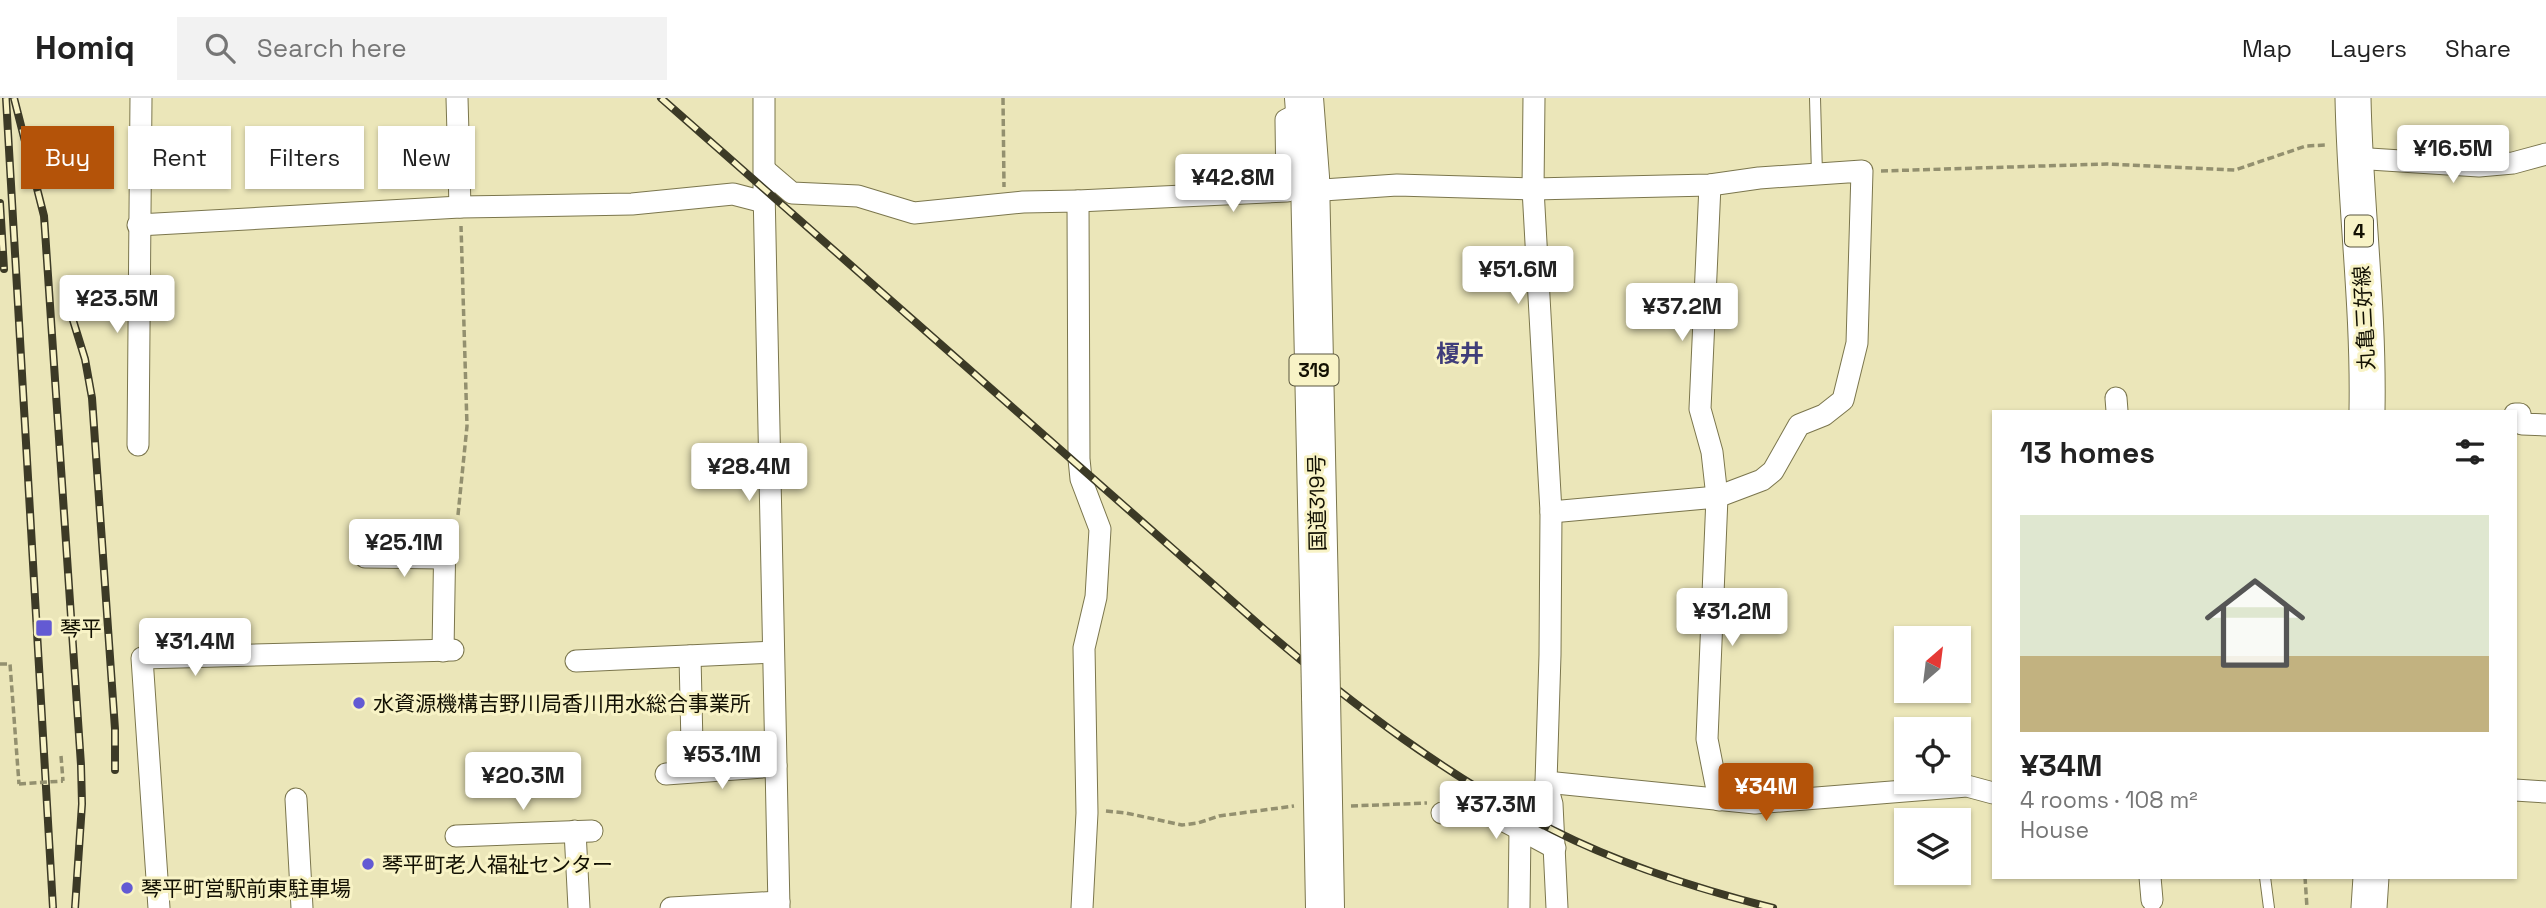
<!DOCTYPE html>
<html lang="en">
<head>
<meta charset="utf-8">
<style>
	body { margin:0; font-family:"Space Grotesk","Noto Sans JP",sans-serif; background:#f2f2f2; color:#222; height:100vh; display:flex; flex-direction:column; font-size:26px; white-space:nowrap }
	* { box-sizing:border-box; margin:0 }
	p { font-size:23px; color:#767676 }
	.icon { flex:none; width:38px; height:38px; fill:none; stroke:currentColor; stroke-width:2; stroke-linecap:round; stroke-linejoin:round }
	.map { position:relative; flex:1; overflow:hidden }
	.panel { position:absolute; left:1992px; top:312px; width:525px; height:469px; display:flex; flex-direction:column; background:#fff; border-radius:0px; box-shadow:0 2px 5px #0004 }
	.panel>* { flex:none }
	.top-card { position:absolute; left:21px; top:28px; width:665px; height:63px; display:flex; gap:14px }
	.needle { width:46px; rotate:28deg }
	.tools { position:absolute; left:1894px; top:528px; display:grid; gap:14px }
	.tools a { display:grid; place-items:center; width:77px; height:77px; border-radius:0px; background:#fff; box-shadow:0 2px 5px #0004; font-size:35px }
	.price { position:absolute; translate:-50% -60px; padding:0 16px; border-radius:7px; background:#fff; color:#222; font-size:23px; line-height:46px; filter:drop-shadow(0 2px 4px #0008) }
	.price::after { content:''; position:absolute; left:50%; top:42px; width:21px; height:16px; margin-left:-10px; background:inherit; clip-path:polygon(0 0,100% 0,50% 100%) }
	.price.current { background:#b45309; color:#fff }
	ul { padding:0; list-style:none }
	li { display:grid; align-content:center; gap:14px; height:371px; padding:0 28px }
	li span { display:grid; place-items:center; height:217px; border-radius:0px; color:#555 }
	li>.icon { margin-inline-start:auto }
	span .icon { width:126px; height:126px; fill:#fffc; stroke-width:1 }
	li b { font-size:30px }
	h2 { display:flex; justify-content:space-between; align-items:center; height:84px; padding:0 28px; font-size:30px }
	.tag { padding:0 24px; border-radius:0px; background:#fff; box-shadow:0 2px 5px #0004; font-size:24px; line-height:63px }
	.tag.current { background:#b45309; color:#fff }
	header { display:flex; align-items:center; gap:42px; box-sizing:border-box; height:98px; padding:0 35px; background:#fff; border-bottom:2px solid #e0e0e0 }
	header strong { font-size:33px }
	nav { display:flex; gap:38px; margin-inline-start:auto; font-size:24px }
	.search { width:490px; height:63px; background:#f2f2f2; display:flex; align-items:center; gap:18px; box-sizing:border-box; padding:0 24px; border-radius:0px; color:#767676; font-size:26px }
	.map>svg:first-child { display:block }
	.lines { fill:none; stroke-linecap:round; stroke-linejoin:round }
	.lane-casing { stroke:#7b764d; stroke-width:12 }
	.street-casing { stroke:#7b764d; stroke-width:23 }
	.primary-casing { stroke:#7b764d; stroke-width:37 }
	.highway-casing { stroke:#7b764d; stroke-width:40 }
	.path { stroke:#93906f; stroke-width:3.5; stroke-dasharray:7 3.5; stroke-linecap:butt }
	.lane { stroke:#fff; stroke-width:10 }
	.street { stroke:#fff; stroke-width:21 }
	.primary { stroke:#fff; stroke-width:35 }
	.highway { stroke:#fff; stroke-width:38 }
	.rail-casing { stroke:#3c3a26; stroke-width:8 }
	.rail { stroke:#f8f3c6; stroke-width:5; stroke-dasharray:16; stroke-linecap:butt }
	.highway-bridge-casing { stroke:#7b764d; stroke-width:40; stroke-linecap:butt }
	.path-bridge { stroke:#93906f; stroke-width:3.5; stroke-dasharray:7 3.5; stroke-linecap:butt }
	.highway-bridge { stroke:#fff; stroke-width:38 }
	.poi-dot { fill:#635ad3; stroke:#f8f3c6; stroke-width:2.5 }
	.labels { text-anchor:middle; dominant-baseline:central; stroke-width:6; stroke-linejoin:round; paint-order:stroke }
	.shield { fill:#f8f3c6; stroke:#58553e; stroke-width:2 }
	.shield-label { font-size:19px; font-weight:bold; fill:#131103 }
	.street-label { font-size:21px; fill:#131103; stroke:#f8f3c6 }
	.poi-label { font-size:21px; fill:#131103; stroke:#f8f3c6; text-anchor:start }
	.quarter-label { font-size:24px; font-weight:bold; fill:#3f3d7a; stroke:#f8f3c6 }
</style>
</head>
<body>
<header>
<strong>Homiq</strong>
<div class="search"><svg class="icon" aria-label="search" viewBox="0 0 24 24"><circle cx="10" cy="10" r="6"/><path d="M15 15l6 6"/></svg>Search here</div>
<nav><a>Map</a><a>Layers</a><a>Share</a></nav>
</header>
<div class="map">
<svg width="2546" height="810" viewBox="0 0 2546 810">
	<rect width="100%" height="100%" fill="#ebe6b9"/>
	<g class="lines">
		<defs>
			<g id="lane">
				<path d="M1815,0L1817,77"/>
				<path d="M2265,779L2269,810"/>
			</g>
			<g id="street">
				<path d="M457,0L460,109"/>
				<path d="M764,0V91L779,810"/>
				<path d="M1534,0L1533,91L1551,414L1550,557L1546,684L1552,706L1557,810"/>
				<path d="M2354,60L2479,68L2513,65L2546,56"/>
				<path d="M765,72L792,95L858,98L914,115L1023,104L1078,103L1079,361L1081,381L1100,431L1096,499L1084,550L1087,715L1082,810"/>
				<path d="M1710,87L1700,311L1712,354L1717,399L1707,641L1719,702"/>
				<path d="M1323,92L1397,87L1533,91L1710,87L1759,80L1862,73L1857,245L1843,302L1824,317L1799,327L1773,373L1762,382L1717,399L1551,414"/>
				<path d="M1078,103L1287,93L1286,22L1306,12"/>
				<path d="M138,127L460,109L632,106L733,96L764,104"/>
				<path d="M2116,300L2117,313"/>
				<path d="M2515,316H2520L2522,326L2546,327"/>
				<path d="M138,347L141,0"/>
				<path d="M365,459L444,460"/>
				<path d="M443,553L445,433"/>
				<path d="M690,558L692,647"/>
				<path d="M576,563L773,554"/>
				<path d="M666,676L776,668"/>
				<path d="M1546,684L1755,705L1967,688L1993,695"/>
				<path d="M2515,692L2546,694"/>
				<path d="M296,701L302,810"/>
				<path d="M1442,715L1495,718L1555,750"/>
				<path d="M575,733L579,810"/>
				<path d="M456,738L592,733"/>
				<path d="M2150,779L2152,802"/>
				<path d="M159,810L142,560L453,552"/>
				<path d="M671,810L779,804"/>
				<path d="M1519,810L1520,731"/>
			</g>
			<g id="primary">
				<path d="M2353,0C2355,105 2369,209 2367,313"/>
				<path d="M2369,810L2371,779"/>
			</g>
			<g id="highway">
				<path d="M1304,0L1310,79L1320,543"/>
				<path d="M1321,598L1325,810"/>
			</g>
		</defs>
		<use href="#lane" class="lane-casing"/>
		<use href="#street" class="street-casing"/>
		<use href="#primary" class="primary-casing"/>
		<use href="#highway" class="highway-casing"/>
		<g class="path">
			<path d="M1003,0L1004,89"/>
			<path d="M1881,73L2107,66L2235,72L2306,48L2327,47"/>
			<path d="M458,417L467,328L461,128"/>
			<path d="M0,566H10L19,686"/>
			<path d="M61,658L63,683"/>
			<path d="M1507,703L1515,695L1530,701"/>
			<path d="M1351,708L1427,705"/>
			<path d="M1106,713L1126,715L1182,727L1198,725L1219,718L1294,708"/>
			<path d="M2305,779L2307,810"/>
		</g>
		<use href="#lane" class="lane"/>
		<use href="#street" class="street"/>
		<use href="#primary" class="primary"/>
		<use href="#highway" class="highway"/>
		<defs>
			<g id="rail">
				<path d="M6,0L53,810"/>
				<path d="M14,0L44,118L81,667L82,706L75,810"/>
				<path d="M661,0L1265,532C1354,608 1448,679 1553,732C1622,767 1698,791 1773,810"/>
				<path d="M0,105L4,171"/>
				<path d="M72,219L85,261L92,300L115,631V672"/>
			</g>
		</defs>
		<use href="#rail" class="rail-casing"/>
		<use href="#rail" class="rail"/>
		<defs>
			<path id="highway-bridge" d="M1320,543L1321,598"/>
		</defs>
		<use href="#highway-bridge" class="highway-bridge-casing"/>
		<path class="path-bridge" d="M19,686L63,683"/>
		<use href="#highway-bridge" class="highway-bridge"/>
	</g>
	<g class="poi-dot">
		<rect x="35" y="521" width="18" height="18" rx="3.5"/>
		<circle cx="359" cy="605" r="7"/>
		<circle cx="368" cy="766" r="7"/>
		<circle cx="127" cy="790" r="7"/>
	</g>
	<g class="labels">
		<g class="shield">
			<rect x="2345" y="117.5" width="28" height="31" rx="5"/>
			<rect x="1289.5" y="256.5" width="49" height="31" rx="5"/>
		</g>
		<g class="shield-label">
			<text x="2359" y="133">4</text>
			<text x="1314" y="272">319</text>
		</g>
		<g class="street-label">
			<text transform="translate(2364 220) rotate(-93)">丸亀三好線</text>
			<text transform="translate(1317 405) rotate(-91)">国道319号</text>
		</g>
		<g class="poi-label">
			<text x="60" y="530">琴平</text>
			<text x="373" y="605">水資源機構吉野川局香川用水総合事業所</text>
			<text x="382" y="766">琴平町老人福祉センター</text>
			<text x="141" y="790">琴平町営駅前東駐車場</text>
		</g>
		<g class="quarter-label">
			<text x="1460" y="255">榎井</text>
		</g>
	</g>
</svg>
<div class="tools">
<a><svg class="needle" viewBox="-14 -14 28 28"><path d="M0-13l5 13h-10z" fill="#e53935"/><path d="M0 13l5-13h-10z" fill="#767676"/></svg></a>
<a><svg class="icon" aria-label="locate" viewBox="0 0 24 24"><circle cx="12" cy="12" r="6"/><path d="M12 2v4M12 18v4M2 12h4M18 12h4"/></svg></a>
<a><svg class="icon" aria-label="layers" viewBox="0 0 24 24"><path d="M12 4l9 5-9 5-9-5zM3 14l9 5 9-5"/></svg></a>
</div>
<b class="price" style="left:2453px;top:87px">¥16.5M</b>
<b class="price" style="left:1233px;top:116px">¥42.8M</b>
<b class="price" style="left:1518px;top:208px">¥51.6M</b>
<b class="price" style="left:117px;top:237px">¥23.5M</b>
<b class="price" style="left:1682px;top:245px">¥37.2M</b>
<b class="price" style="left:749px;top:405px">¥28.4M</b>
<b class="price" style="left:404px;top:481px">¥25.1M</b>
<b class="price" style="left:1732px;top:550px">¥31.2M</b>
<b class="price" style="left:195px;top:580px">¥31.4M</b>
<b class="price" style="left:722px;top:693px">¥53.1M</b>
<b class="price" style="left:523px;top:714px">¥20.3M</b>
<b class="price current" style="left:1766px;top:725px">¥34M</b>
<b class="price" style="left:1496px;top:743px">¥37.3M</b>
<div class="top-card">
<a class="tag current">Buy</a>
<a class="tag">Rent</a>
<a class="tag">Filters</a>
<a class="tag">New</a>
</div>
<section class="panel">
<h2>13 homes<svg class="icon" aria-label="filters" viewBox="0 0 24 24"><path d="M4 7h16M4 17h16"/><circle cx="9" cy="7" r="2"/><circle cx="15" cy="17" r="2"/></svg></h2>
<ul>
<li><span style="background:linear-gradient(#dfe7d0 65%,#c2b280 0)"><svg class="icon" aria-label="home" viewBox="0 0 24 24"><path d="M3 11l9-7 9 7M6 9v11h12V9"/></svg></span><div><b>¥34M</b><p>4 rooms · 108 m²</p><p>House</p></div></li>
</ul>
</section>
</div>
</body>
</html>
